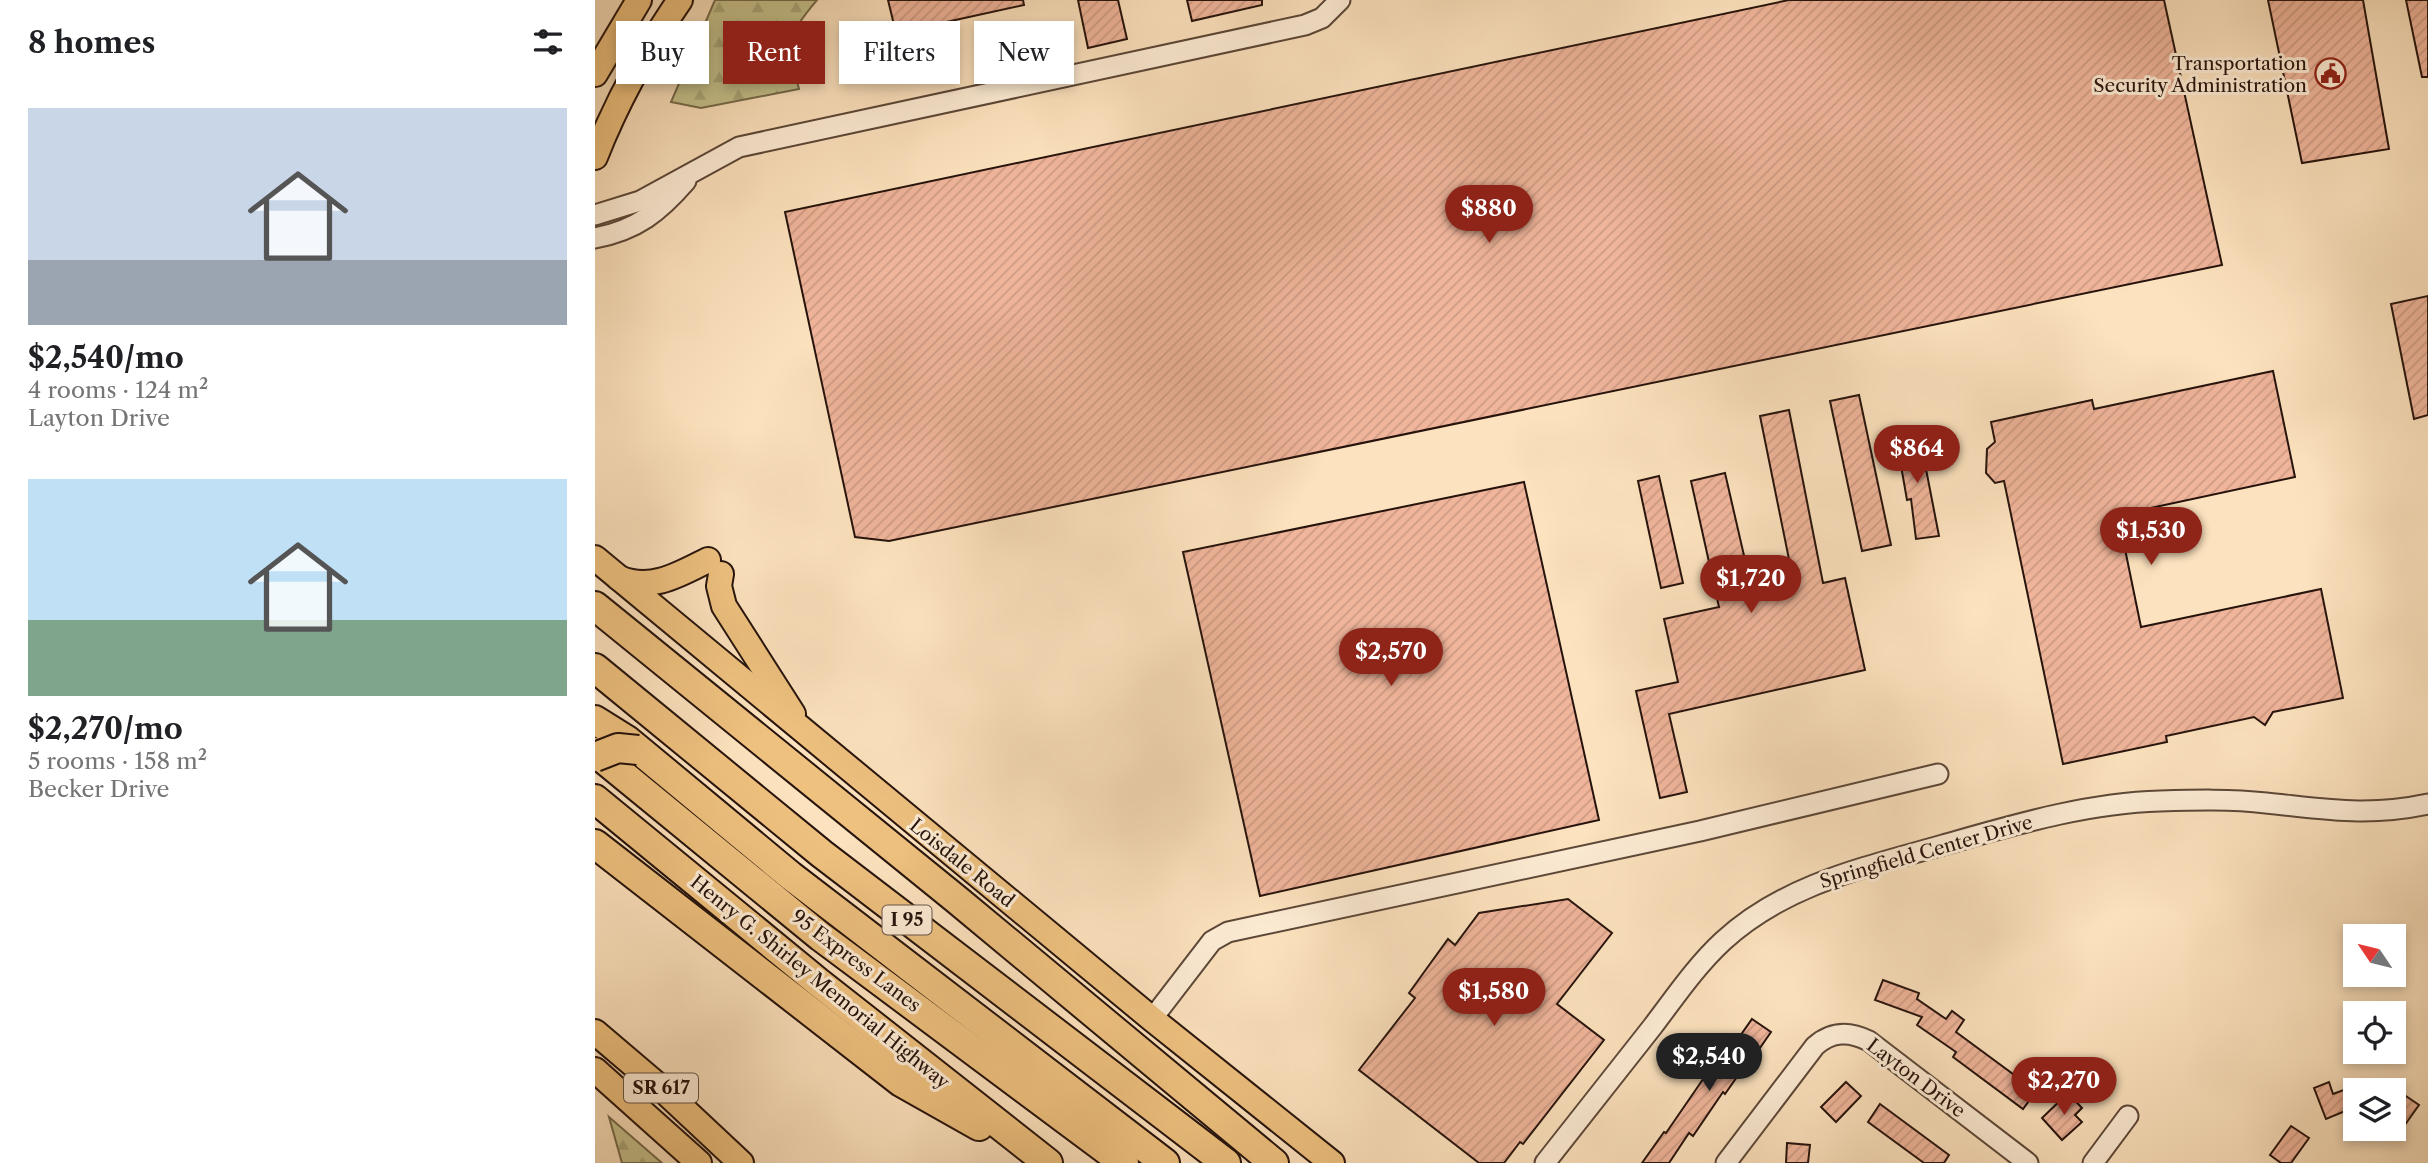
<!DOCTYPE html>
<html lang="en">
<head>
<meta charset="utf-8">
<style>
	body { margin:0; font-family:"Libre Caslon Text",serif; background:#f2f2f2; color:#202124; height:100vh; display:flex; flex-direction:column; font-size:26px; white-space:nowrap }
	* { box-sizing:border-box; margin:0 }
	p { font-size:23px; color:#757577 }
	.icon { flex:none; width:38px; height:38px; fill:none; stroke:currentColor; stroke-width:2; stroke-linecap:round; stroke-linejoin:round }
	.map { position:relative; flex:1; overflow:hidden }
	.details { display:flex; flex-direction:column; background:#fff; width:595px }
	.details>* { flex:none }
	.top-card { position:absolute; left:21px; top:21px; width:665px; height:63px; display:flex; gap:14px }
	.needle { width:46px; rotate:305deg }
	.tools { position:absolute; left:1748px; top:924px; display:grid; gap:14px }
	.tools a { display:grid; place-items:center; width:63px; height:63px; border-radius:0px; background:#fff; box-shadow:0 4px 10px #0003; font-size:35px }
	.price { position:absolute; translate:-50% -60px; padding:0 16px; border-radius:24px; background:#8f2418; color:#fff; font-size:23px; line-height:46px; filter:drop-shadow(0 2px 4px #0008) }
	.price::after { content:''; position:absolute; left:50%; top:42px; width:21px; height:16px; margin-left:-10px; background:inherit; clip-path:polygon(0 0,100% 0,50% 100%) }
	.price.selected { background:#222; color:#fff }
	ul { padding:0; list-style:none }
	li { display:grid; align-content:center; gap:14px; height:371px; padding:0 28px }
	li span { display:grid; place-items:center; height:217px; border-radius:0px; color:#555 }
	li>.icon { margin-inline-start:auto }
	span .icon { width:126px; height:126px; fill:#fffc; stroke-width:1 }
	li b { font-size:30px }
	h2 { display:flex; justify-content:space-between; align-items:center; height:84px; padding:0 28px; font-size:30px }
	.pill { padding:0 24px; border-radius:0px; background:#fff; box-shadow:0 4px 10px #0003; font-size:24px; line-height:63px }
	.pill.selected { background:#8f2418; color:#fff }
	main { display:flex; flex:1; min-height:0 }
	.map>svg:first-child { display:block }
	.forest { fill:url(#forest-firs); stroke:#766a4c; stroke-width:2 }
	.building { fill:url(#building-hatch); stroke:#26130c; stroke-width:2 }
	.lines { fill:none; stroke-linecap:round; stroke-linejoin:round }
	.minor-casing { stroke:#5c4738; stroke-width:23 }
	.major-casing { stroke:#26130c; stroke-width:28 }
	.highway-casing { stroke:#26130c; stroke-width:32 }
	.minor { stroke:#fdecd5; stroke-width:19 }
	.major { stroke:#eec17f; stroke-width:24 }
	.highway { stroke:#eec17f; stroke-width:28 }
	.highway-bridge-casing { stroke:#26130c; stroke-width:32; stroke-linecap:butt }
	.highway-bridge { stroke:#eec17f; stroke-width:28 }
	.labels { text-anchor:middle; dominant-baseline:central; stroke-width:6; stroke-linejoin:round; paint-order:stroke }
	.shield { fill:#fdecd5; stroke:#665448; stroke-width:2 }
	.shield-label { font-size:18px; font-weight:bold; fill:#26130c }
	.poi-label { font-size:19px; fill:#26130c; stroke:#fdecd5; text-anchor:end }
	.street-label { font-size:19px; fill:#26130c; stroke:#fdecd5 }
</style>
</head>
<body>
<main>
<section class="details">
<h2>8 homes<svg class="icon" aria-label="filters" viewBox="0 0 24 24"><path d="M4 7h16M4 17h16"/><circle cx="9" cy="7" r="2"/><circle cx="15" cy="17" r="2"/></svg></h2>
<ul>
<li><span style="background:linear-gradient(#c9d6e8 70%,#9aa5b1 0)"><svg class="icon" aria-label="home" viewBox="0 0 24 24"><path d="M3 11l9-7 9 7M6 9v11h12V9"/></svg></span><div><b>$2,540/mo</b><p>4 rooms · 124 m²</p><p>Layton Drive</p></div></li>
<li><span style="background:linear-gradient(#bfe0f5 65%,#7fa58c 0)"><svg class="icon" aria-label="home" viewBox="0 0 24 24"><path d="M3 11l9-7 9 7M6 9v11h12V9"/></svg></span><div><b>$2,270/mo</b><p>5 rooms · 158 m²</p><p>Becker Drive</p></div></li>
</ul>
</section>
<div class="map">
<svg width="1833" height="1163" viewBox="0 0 1833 1163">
	<defs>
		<pattern id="forest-firs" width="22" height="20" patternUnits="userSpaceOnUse" patternTransform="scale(1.75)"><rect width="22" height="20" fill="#c5c28d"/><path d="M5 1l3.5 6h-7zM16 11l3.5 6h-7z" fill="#a9a678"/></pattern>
		<pattern id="building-hatch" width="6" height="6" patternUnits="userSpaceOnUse" patternTransform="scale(1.75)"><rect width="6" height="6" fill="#f0b59b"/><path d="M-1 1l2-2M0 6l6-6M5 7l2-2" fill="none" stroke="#ce9b84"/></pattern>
	</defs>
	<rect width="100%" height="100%" fill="#fce2be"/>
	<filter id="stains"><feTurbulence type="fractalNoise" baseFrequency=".00286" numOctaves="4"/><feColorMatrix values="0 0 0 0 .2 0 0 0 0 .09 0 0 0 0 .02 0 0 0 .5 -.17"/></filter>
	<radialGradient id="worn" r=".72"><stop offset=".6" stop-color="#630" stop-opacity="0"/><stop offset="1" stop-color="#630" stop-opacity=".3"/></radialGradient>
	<g class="forest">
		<path d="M120,0H222C190,38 192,43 204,89L106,108L76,102Z"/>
		<path d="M14,1117L67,1163H27Z"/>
	</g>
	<g class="building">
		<path d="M293,0H428L429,5L301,33Z"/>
		<path d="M483,0H523L532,39L493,48Z"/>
		<path d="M592,0H667V5L597,21Z"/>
		<path d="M1194,0H1569L1627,265L294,541L260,537L190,212Z"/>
		<path d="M1673,0H1768L1794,149L1707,163Z"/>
		<path d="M1811,0H1833V77H1827Z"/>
		<path d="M1833,296V415L1819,419L1796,304Z"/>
		<path d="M1678,371L1700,477L1523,515L1546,627L1726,589L1748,698L1678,712L1670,725L1659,717L1571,736L1572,742L1468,764L1409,481L1400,483L1391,473L1392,449L1400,442L1396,422L1497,400L1499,409Z"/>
		<path d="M1264,395L1296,545L1267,551L1235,401Z"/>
		<path d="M1194,410L1228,583L1250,578L1270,670L1074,714L1092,792L1065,798L1041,691L1083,682L1069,619L1124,607L1096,481L1130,473L1159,599L1200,589L1165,416Z"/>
		<path d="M1324,433L1344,536L1321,539L1316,499L1312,500L1301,437Z"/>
		<path d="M1064,476L1088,583L1066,588L1043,481Z"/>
		<path d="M929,482L1004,820L665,896L588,552Z"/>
		<path d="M973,899L1017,933L962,1004L1009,1040L928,1144L925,1142L909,1163H884L764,1070L820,998L814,993L853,939L860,945L884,913Z"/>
		<path d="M1288,980L1324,993L1322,999L1351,1019L1357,1011L1369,1020L1361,1032L1441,1091L1428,1109L1358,1057L1361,1052L1322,1025L1327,1017L1280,1000Z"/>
		<path d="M1157,1019L1176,1032L1158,1058L1156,1057L1130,1094L1128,1092L1098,1136L1094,1133L1074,1163H1047L1069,1132L1071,1133L1126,1053L1131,1056Z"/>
		<path d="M1251,1082L1266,1096L1241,1122L1226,1107Z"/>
		<path d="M1734,1082L1738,1094L1757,1087L1760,1097V1107L1731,1119L1719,1088Z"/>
		<path d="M1805,1092L1824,1105L1807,1129L1799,1124V1101Z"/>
		<path d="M1473,1093L1487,1108L1480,1115L1487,1122L1467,1140L1447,1118Z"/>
		<path d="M1285,1104L1354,1155L1349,1163H1329L1273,1122Z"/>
		<path d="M1696,1126L1714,1138L1696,1163H1686L1675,1155Z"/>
		<path d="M1192,1143L1215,1145L1213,1163H1191Z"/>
	</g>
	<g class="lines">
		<defs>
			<g id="minor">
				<path d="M0,215L45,201L144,147L710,25L727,18L745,0"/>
				<path d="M0,238C42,230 64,212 91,181"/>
				<path d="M557,1019L617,941L633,932L1105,831L1343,774"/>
				<path d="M950,1163C986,1117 1022,1071 1058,1026C1080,997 1101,966 1128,941C1190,884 1271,867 1348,845C1419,825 1491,803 1565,801C1600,800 1636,799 1671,803C1731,809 1772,817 1833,804"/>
				<path d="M1131,1163L1220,1046C1237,1031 1254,1031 1274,1041L1433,1163"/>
				<path d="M1498,1163L1533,1116"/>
			</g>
			<g id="major">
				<path d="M0,74L44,0"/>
				<path d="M0,157C22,101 51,49 85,0"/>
				<path d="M0,558L557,1019L737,1163"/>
				<path d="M126,574L124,586L129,606L198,714"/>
				<path d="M24,578C56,592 85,574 113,560"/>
				<path d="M0,1032L67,1089L146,1163"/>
				<path d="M0,1070L104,1163"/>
			</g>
			<g id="highway">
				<path d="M0,606L361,899L679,1163"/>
				<path d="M0,668L227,854L631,1163"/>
				<path d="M0,720L32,740L196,876L570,1163"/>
				<path d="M0,752L226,937L529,1163"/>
				<path d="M0,799L223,982L453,1163"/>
				<path d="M0,844L306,1082L384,1126"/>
			</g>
		</defs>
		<use href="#minor" class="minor-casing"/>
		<use href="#major" class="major-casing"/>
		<use href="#highway" class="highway-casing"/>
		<use href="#minor" class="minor"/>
		<use href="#major" class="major"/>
		<use href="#highway" class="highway"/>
		<defs>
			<path id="highway-bridge" d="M0,757L23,748L43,750"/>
		</defs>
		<use href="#highway-bridge" class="highway-bridge-casing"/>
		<use href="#highway-bridge" class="highway-bridge"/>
	</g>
	<defs>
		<symbol id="civic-ring" viewBox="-11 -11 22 22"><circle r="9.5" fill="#fdecd5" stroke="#8f2418" stroke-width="1.5"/><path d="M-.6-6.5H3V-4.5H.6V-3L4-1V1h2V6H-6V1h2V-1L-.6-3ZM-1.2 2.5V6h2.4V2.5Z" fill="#8f2418"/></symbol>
	</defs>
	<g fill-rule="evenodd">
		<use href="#civic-ring" x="1718" y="56" width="35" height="35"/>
	</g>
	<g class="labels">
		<g class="shield">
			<rect x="287.5" y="905.5" width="49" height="29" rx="5"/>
			<rect x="29" y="1073.5" width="74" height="29" rx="5"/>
		</g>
		<g class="shield-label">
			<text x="312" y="920">I 95</text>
			<text x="66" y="1088">SR 617</text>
		</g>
		<g class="poi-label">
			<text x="1712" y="63">Transportation<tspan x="1712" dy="22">Security Administration</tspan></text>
		</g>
		<g class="street-label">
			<text transform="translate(1331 852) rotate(-16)">Springfield Center Drive</text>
			<text transform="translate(367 863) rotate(39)">Loisdale Road</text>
			<text transform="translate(261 961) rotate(37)">95 Express Lanes</text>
			<text transform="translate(225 982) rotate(39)">Henry G. Shirley Memorial Highway</text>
			<text transform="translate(1321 1078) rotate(37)">Layton Drive</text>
		</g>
	</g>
	<rect width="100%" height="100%" filter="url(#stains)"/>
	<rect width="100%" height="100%" fill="url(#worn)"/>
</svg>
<div class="tools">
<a><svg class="needle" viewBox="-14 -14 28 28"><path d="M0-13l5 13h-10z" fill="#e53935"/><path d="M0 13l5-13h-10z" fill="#757577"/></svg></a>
<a><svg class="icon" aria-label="locate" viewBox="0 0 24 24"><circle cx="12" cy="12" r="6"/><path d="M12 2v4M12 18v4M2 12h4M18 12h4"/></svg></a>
<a><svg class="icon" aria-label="layers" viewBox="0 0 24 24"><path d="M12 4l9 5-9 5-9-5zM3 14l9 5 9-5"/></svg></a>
</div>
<b class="price" style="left:894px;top:245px">$880</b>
<b class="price" style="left:1322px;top:485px">$864</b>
<b class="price" style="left:1556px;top:567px">$1,530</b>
<b class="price" style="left:1156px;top:615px">$1,720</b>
<b class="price" style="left:796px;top:688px">$2,570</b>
<b class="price" style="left:899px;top:1028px">$1,580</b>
<b class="price selected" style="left:1114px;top:1093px">$2,540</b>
<b class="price" style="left:1469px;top:1117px">$2,270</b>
<div class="top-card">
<a class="pill">Buy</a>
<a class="pill selected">Rent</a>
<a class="pill">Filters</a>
<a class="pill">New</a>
</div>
</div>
</main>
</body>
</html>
